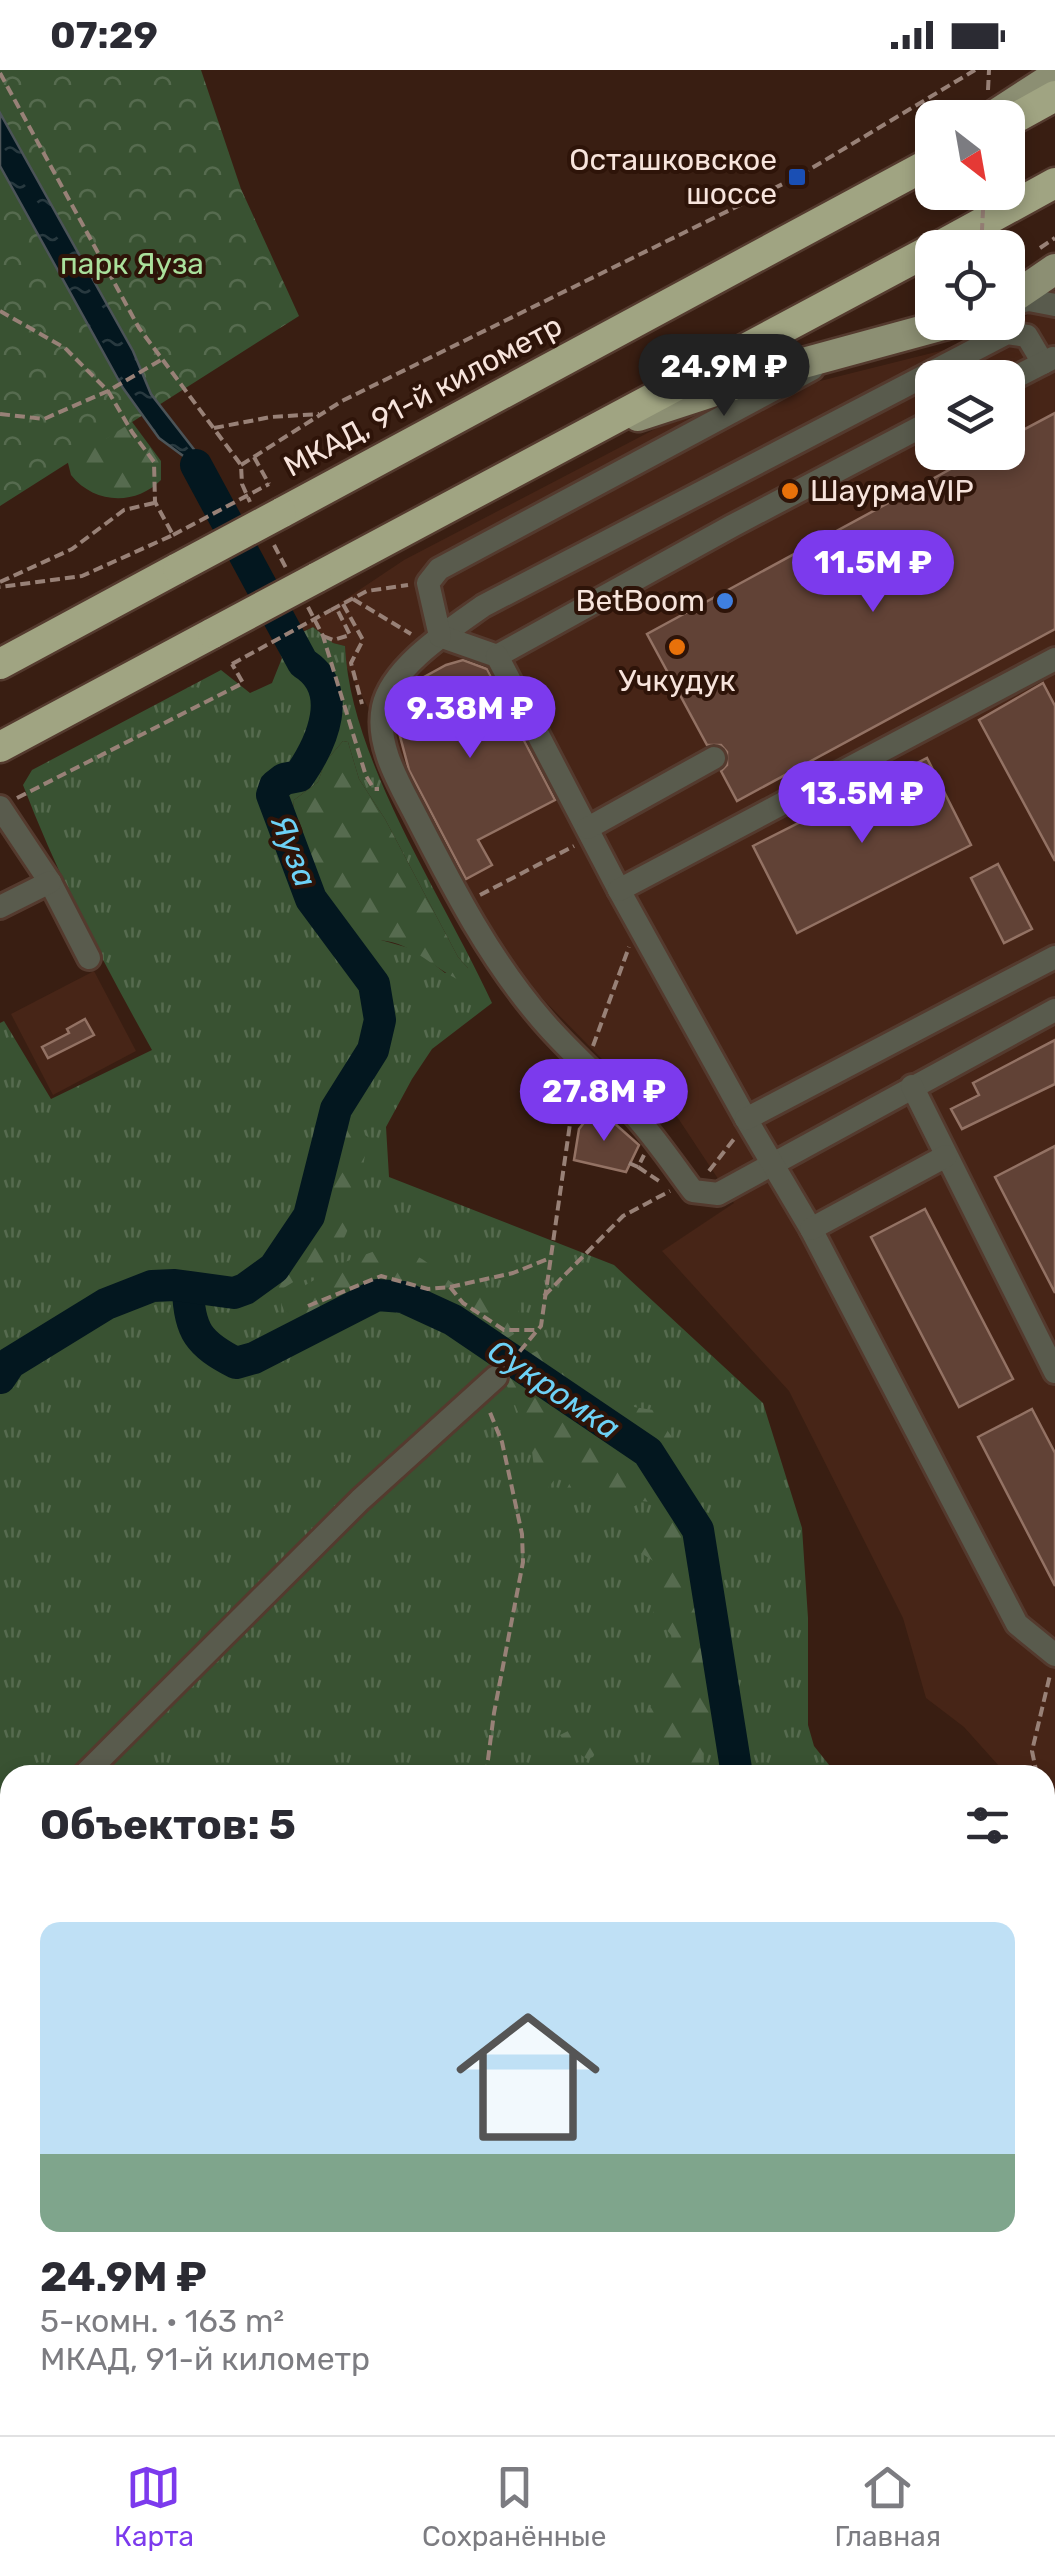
<!DOCTYPE html>
<html lang="ru">
<head>
<meta charset="utf-8">
<style>
	body { margin:0; font-family:Rubik,sans-serif; background:#f7f7f7; color:#2b2b33; height:100vh; display:flex; flex-direction:column; font-size:38px; white-space:nowrap }
	* { box-sizing:border-box; margin:0 }
	p { font-size:32px; color:#7c7c81 }
	.icon { flex:none; width:55px; height:55px; fill:none; stroke:currentColor; stroke-width:2; stroke-linecap:round; stroke-linejoin:round }
	.map { position:relative; flex:1; overflow:hidden }
	.panel { position:absolute; left:0px; top:1695px; width:1055px; height:670px; display:flex; flex-direction:column; background:#fff; border-radius:30px 30px 0 0; box-shadow:0 5px 15px #0003 }
	.panel>* { flex:none }
	.needle { width:65px; rotate:149deg }
	.buttons { position:absolute; left:915px; top:30px; display:grid; gap:20px }
	.buttons a { display:grid; place-items:center; width:110px; height:110px; border-radius:20px; background:#fff; box-shadow:0 5px 15px #0003; font-size:50px }
	.price { position:absolute; translate:-50% -85px; padding:0 22px; border-radius:35px; background:#7c3aed; color:#fff; font-size:32px; line-height:65px; filter:drop-shadow(0 2px 5px #0008) }
	.price::after { content:''; position:absolute; left:50%; top:60px; width:30px; height:22px; margin-left:-15px; background:inherit; clip-path:polygon(0 0,100% 0,50% 100%) }
	.price.current { background:#222; color:#fff }
	ul { padding:0; list-style:none }
	li { display:grid; align-content:center; gap:20px; height:530px; padding:0 40px }
	li+li { border-top:2px solid #e1e1e2 }
	li span { display:grid; place-items:center; height:310px; border-radius:20px; color:#555 }
	li>.icon { margin-inline-start:auto }
	span .icon { width:180px; height:180px; fill:#fffc; stroke-width:1 }
	li b { font-size:42px }
	h2 { display:flex; justify-content:space-between; align-items:center; height:120px; padding:0 40px; font-size:42px }
	.status { display:flex; justify-content:space-between; align-items:center; height:70px; padding:0 50px; background:#fff; direction:ltr }
	.status svg { height:28px; fill:currentColor }
	.dock { display:flex; justify-content:space-around; align-items:center; height:140px; border-top:2px solid #e1e1e2; background:#fff; font-size:28px; color:#7c7c81 }
	.dock a { display:grid; justify-items:center; gap:5px }
	.dock .current { color:#7c3aed }
	.map>svg:first-child { display:block }
	.built { fill:#472517; fill-rule:evenodd }
	.grass { fill:url(#grass-tufts); fill-rule:evenodd }
	.forest { fill:url(#forest-firs) }
	.park { fill:url(#park-crowns) }
	.water { fill:url(#water-ripples); stroke:#4c5458; stroke-width:2.5 }
	.lines { fill:none; stroke-linecap:round; stroke-linejoin:round }
	.river { stroke:#03171f; stroke-width:32 }
	.building { fill:#614236; stroke:#937264; stroke-width:2.5 }
	.minor-casing { stroke:#543a2e; stroke-width:28 }
	.major-casing { stroke:#543a2e; stroke-width:35 }
	.highway-casing { stroke:#543a2e; stroke-width:35 }
	.path { stroke:#988177; stroke-width:4; stroke-dasharray:10 5; stroke-linecap:butt }
	.minor { stroke:#595b4d; stroke-width:22 }
	.major { stroke:#8c8f73; stroke-width:30 }
	.highway { stroke:#a0a482; stroke-width:30 }
	.highway-bridge-casing { stroke:#543a2e; stroke-width:35; stroke-linecap:butt }
	.path-bridge { stroke:#988177; stroke-width:4; stroke-dasharray:10 5; stroke-linecap:butt }
	.highway-bridge { stroke:#a0a482; stroke-width:30 }
	.transit-dot { fill:#1a4fb4; stroke:#2e1409; stroke-width:4 }
	.food-dot { fill:#e8710a; stroke:#2e1409; stroke-width:4 }
	.shop-dot { fill:#3f7fe0; stroke:#2e1409; stroke-width:4 }
	.labels { text-anchor:middle; dominant-baseline:central; stroke-width:8; stroke-linejoin:round; paint-order:stroke }
	.poi-label { font-size:30px; fill:#f7e4dc; stroke:#2e1409; text-anchor:end }
	.park-label { font-size:30px; fill:#aae09c; stroke:#2e1409 }
	.street-label { font-size:30px; fill:#f7e4dc; stroke:#2e1409 }
	.water-label { font-size:32px; font-style:italic; fill:#6dd1f6; stroke:#2e1409 }
</style>
</head>
<body>
<div class="status"><b>07:29</b><svg viewBox="0 0 49 12"><path d="M0 12V9h3v3zM5 12V6h3v6zM10 12V3h3v9zM15 12V0h3v12zM26 1h20v11H26zM47 4h2v5h-2z"/></svg></div>
<div class="map">
<svg width="1055" height="2365" viewBox="0 0 1055 2365">
	<defs>
		<pattern id="grass-tufts" width="24" height="20" patternUnits="userSpaceOnUse" patternTransform="scale(2.5)"><rect width="24" height="20" fill="#395232"/><path d="M3 7l-1-3M5 7V3M7 7l1-3M15 17l-1-3M17 17v-4M19 17l1-3" fill="none" stroke="#566b4f"/></pattern>
		<pattern id="forest-firs" width="22" height="20" patternUnits="userSpaceOnUse" patternTransform="scale(2.5)"><rect width="22" height="20" fill="#395232"/><path d="M5 1l3.5 6h-7zM16 11l3.5 6h-7z" fill="#566b4f"/></pattern>
		<pattern id="park-crowns" width="20" height="18" patternUnits="userSpaceOnUse" patternTransform="scale(2.5)"><rect width="20" height="18" fill="#395232"/><path d="M2 6a3 3 0 1 1 6 0M12 15a3 3 0 1 1 6 0" fill="none" stroke="#566b4f"/></pattern>
		<pattern id="water-ripples" width="26" height="14" patternUnits="userSpaceOnUse" patternTransform="scale(2.5)"><rect width="26" height="14" fill="#03171f"/><path d="M2 4q2-2 4 0t4 0M15 11q2-2 4 0t4 0" fill="none" stroke="#28393f"/></pattern>
	</defs>
	<rect width="100%" height="100%" fill="#391e12"/>
	<g class="built">
		<path d="M1055,230V1725L1045,1726V1705H1007L964,1657L926,1628L903,1548L789,1321L662,1181L734,1133L672,1039L658,1046L530,916L489,865L346,596L345,576L333,573L313,557L289,567L404,490L680,346L980,271ZM932,308H1008V382H932Z"/>
		<path d="M94,901L136,981L53,1025L11,944Z"/>
	</g>
	<path class="grass" d="M313,557L333,573L345,576C350,691 444,828 492,933L432,979L412,1009L386,1057L389,1107L614,1195L763,1333L802,1458L808,1548V1655L814,1676L837,1705H10V2355H1045V1909L1055,1899V2365H0V953L4,951L51,1029L152,980C104,894 58,807 23,715L32,700L221,600L250,623L272,613L282,588L276,575ZM343,671L348,672L359,709L385,749L458,887L468,898L445,903L416,880L374,868L322,827L292,748L294,730L318,712L325,692Z"/>
	<g class="forest">
		<path d="M0,121L121,337L161,391V410C135,436 94,434 71,405Z"/>
		<path d="M343,671L348,672L359,709L385,749L458,887L468,898L463,912C425,894 406,863 358,871L322,827L292,748L294,730L318,712L325,692Z"/>
		<path d="M341,1051L368,1067C362,1099 357,1155 336,1181C327,1193 286,1216 271,1226L263,1216L306,1173L327,1129Z"/>
		<path d="M383,1178C396,1180 410,1182 422,1189C436,1198 445,1211 461,1217C487,1227 491,1207 519,1236L517,1262L502,1272C466,1247 429,1215 383,1215C362,1216 311,1245 290,1256L280,1230L345,1192Z"/>
		<path d="M548,1276L602,1332L653,1340L693,1397L689,1431L718,1470L719,1482L695,1505V1529L720,1556L701,1584L739,1616L746,1639L729,1655L706,1657L701,1705H671L674,1687L654,1675L644,1655L675,1570L653,1543L666,1499L630,1476L634,1464L665,1446V1434L642,1431L616,1449L590,1427L570,1437L560,1432L576,1401L568,1393L547,1419L536,1415L531,1373L505,1311L528,1285Z"/>
		<path d="M572,1659L590,1663L599,1676L593,1687L587,1689L566,1675L560,1665Z"/>
		<path d="M395,2355H512L480,2361L478,2365H393Z"/>
	</g>
	<path class="park" d="M0,0H201L241,119L299,246L0,436Z"/>
	<path class="water" d="M0,43L133,281L151,324L210,400L213,414L223,432L206,440L203,424L193,413L186,388L159,368L123,318L0,96Z"/>
	<g class="lines">
		<g class="river">
			<path d="M188,1219C189,1261 199,1274 236,1293L254,1288L377,1225L403,1227L453,1250L648,1382L698,1460L737,1705"/>
			<path d="M0,1308L10,1293L106,1234L152,1216L175,1215L234,1223L245,1219L274,1198L309,1146L336,1039L373,980L380,950L374,914L311,829L272,725L275,716L284,709L299,706C322,673 346,619 303,593L196,395"/>
			<path d="M0,2309V2325"/>
			<path d="M476,2365L482,2355"/>
		</g>
	</g>
	<g class="building">
		<path d="M1055,343V559L737,731L721,701L727,695V682L721,675H707L647,564L982,382H1008V368Z"/>
		<path d="M463,590L487,599L555,730L478,770L492,795L466,809L409,700L397,655L428,636L415,612L446,595Z"/>
		<path d="M1043,613L1055,636V791L979,650Z"/>
		<path d="M927,688L971,775L797,863L753,776Z"/>
		<path d="M998,794L1032,859L1004,873L971,808Z"/>
		<path d="M85,949L94,965L48,988L42,977L69,963L67,959Z"/>
		<path d="M1055,970V1014L962,1059L951,1039L979,1025L973,1013Z"/>
		<path d="M596,1037L639,1075L626,1102L574,1090L579,1059Z"/>
		<path d="M1055,1076V1223L995,1107Z"/>
		<path d="M925,1139L1013,1309L959,1337L871,1167Z"/>
		<path d="M1032,1339L1055,1383V1516L978,1367Z"/>
	</g>
	<g class="lines">
		<defs>
			<g id="minor">
				<path d="M1008,234L1029,230L1055,235"/>
				<path d="M1043,293L1027,266L1007,263L483,536C451,559 391,597 383,637C375,674 399,713 415,744C452,816 489,889 543,951C572,985 608,1014 638,1049C658,1072 675,1097 693,1121L718,1124L1055,940"/>
				<path d="M1008,311L1053,288"/>
				<path d="M440,566L497,586L732,456L932,351"/>
				<path d="M440,566L428,513L439,499L812,299"/>
				<path d="M497,586L619,820L746,1049L811,1159L1017,1554L1055,1585"/>
				<path d="M0,737L50,812L89,888"/>
				<path d="M588,758L714,688"/>
				<path d="M619,820L1055,589"/>
				<path d="M0,837L50,812"/>
				<path d="M912,1016L1055,1302"/>
				<path d="M746,1049L1055,887"/>
				<path d="M811,1159L946,1086"/>
				<path d="M84,1705L360,1430L496,1307"/>
				<path d="M0,1801L10,1789"/>
			</g>
			<g id="major">
				<path d="M990,48L1055,6"/>
				<path d="M1008,231L1055,199"/>
				<path d="M638,346L785,298L954,252"/>
			</g>
			<g id="highway">
				<path d="M1008,52L1055,26"/>
				<path d="M936,178L1055,113"/>
				<path d="M281,443L932,92"/>
				<path d="M316,508L932,179"/>
				<path d="M0,594L178,498"/>
				<path d="M0,677L213,563"/>
			</g>
		</defs>
		<use href="#minor" class="minor-casing"/>
		<use href="#major" class="major-casing"/>
		<use href="#highway" class="highway-casing"/>
		<g class="path">
			<path d="M0,3L139,258L241,395L242,414L250,432"/>
			<path d="M988,20L989,0"/>
			<path d="M1040,178L1055,168"/>
			<path d="M0,241L65,278L108,321L132,362L154,392L155,432L173,465L82,506L0,517"/>
			<path d="M0,344L44,349L108,321L161,290"/>
			<path d="M214,358L271,347L319,344"/>
			<path d="M254,387L269,414"/>
			<path d="M241,395L342,331L797,107L975,0"/>
			<path d="M274,475L286,498"/>
			<path d="M0,512L72,479L124,440L154,433"/>
			<path d="M353,529L411,564"/>
			<path d="M343,534L363,570L351,593L362,634"/>
			<path d="M308,537L323,566L366,706L374,719H379"/>
			<path d="M331,540L367,521L408,515"/>
			<path d="M323,566L333,570L350,565L336,537"/>
			<path d="M17,728L243,613L232,594"/>
			<path d="M480,825L574,776"/>
			<path d="M593,976L629,877"/>
			<path d="M629,1093L638,1097L644,1085"/>
			<path d="M638,1097L659,1111"/>
			<path d="M709,1101L734,1069"/>
			<path d="M450,1217L463,1233L504,1260H539"/>
			<path d="M544,1226L623,1146L670,1121"/>
			<path d="M308,1236L381,1206L428,1219L450,1217L513,1203L550,1188"/>
			<path d="M510,1293L541,1256L576,1012"/>
			<path d="M486,1705L494,1643L523,1492L522,1464L502,1372L489,1340"/>
			<path d="M1037,1705L1032,1681L1050,1605"/>
			<path d="M297,2365L298,2355"/>
			<path d="M680,2365L686,2355"/>
		</g>
		<use href="#minor" class="minor"/>
		<use href="#major" class="major"/>
		<use href="#highway" class="highway"/>
		<defs>
			<g id="highway-bridge">
				<path d="M178,498L281,443"/>
				<path d="M213,563L316,508"/>
			</g>
		</defs>
		<use href="#highway-bridge" class="highway-bridge-casing"/>
		<g class="path-bridge">
			<path d="M981,178L984,122"/>
			<path d="M173,465L269,414"/>
			<path d="M232,594L331,540"/>
		</g>
		<use href="#highway-bridge" class="highway-bridge"/>
	</g>
	<rect class="transit-dot" x="787" y="97" width="20" height="20" rx="5"/>
	<g class="food-dot">
		<circle cx="790" cy="421" r="10"/>
		<circle cx="677" cy="577" r="10"/>
	</g>
	<circle class="shop-dot" cx="725" cy="531" r="10"/>
	<g class="labels">
		<g class="poi-label">
			<text x="777" y="90">Осташковское<tspan x="777" dy="34">шоссе</tspan></text>
			<text x="810" y="421" text-anchor="start">ШаурмаVIP</text>
			<text x="705" y="531">BetBoom</text>
			<text x="677" y="611" text-anchor="middle">Учкудук</text>
		</g>
		<g class="park-label">
			<text x="132" y="194">парк Яуза</text>
		</g>
		<g class="street-label">
			<text transform="translate(423 326) rotate(-28)">МКАД, 91-й километр</text>
		</g>
		<g class="water-label">
			<text transform="translate(294 781) rotate(69)">Яуза</text>
			<text transform="translate(554 1319) rotate(34)">Сукромка</text>
		</g>
	</g>
</svg>
<div class="buttons">
<a><svg class="needle" viewBox="-14 -14 28 28"><path d="M0-13l5 13h-10z" fill="#e53935"/><path d="M0 13l5-13h-10z" fill="#7c7c81"/></svg></a>
<a><svg class="icon" aria-label="locate" viewBox="0 0 24 24"><circle cx="12" cy="12" r="6"/><path d="M12 2v4M12 18v4M2 12h4M18 12h4"/></svg></a>
<a><svg class="icon" aria-label="layers" viewBox="0 0 24 24"><path d="M12 4l9 5-9 5-9-5zM3 14l9 5 9-5"/></svg></a>
</div>
<b class="price current" style="left:724px;top:349px">24.9M ₽</b>
<b class="price" style="left:873px;top:545px">11.5M ₽</b>
<b class="price" style="left:470px;top:691px">9.38M ₽</b>
<b class="price" style="left:862px;top:776px">13.5M ₽</b>
<b class="price" style="left:604px;top:1074px">27.8M ₽</b>
<section class="panel">
<h2>Объектов: 5<svg class="icon" aria-label="filters" viewBox="0 0 24 24"><path d="M4 7h16M4 17h16"/><circle cx="9" cy="7" r="2"/><circle cx="15" cy="17" r="2"/></svg></h2>
<ul>
<li><span style="background:linear-gradient(#bfe0f5 75%,#7fa58c 0)"><svg class="icon" aria-label="home" viewBox="0 0 24 24"><path d="M3 11l9-7 9 7M6 9v11h12V9"/></svg></span><div><b>24.9M ₽</b><p>5-комн. · 163 m²</p><p>МКАД, 91-й километр</p></div></li>
</ul>
</section>
</div>
<nav class="dock">
<a class="current"><svg class="icon" aria-label="map" viewBox="0 0 24 24"><path d="M3 6l6-2 6 2 6-2v14l-6 2-6-2-6 2zM9 4v14M15 6v14"/></svg>Карта</a>
<a><svg class="icon" aria-label="saved" viewBox="0 0 24 24"><path d="M7 4h10v16l-5-4-5 4z"/></svg>Сохранённые</a>
<a><svg class="icon" aria-label="home" viewBox="0 0 24 24"><path d="M3 11l9-7 9 7M6 9v11h12V9"/></svg>Главная</a>
</nav>
</body>
</html>
